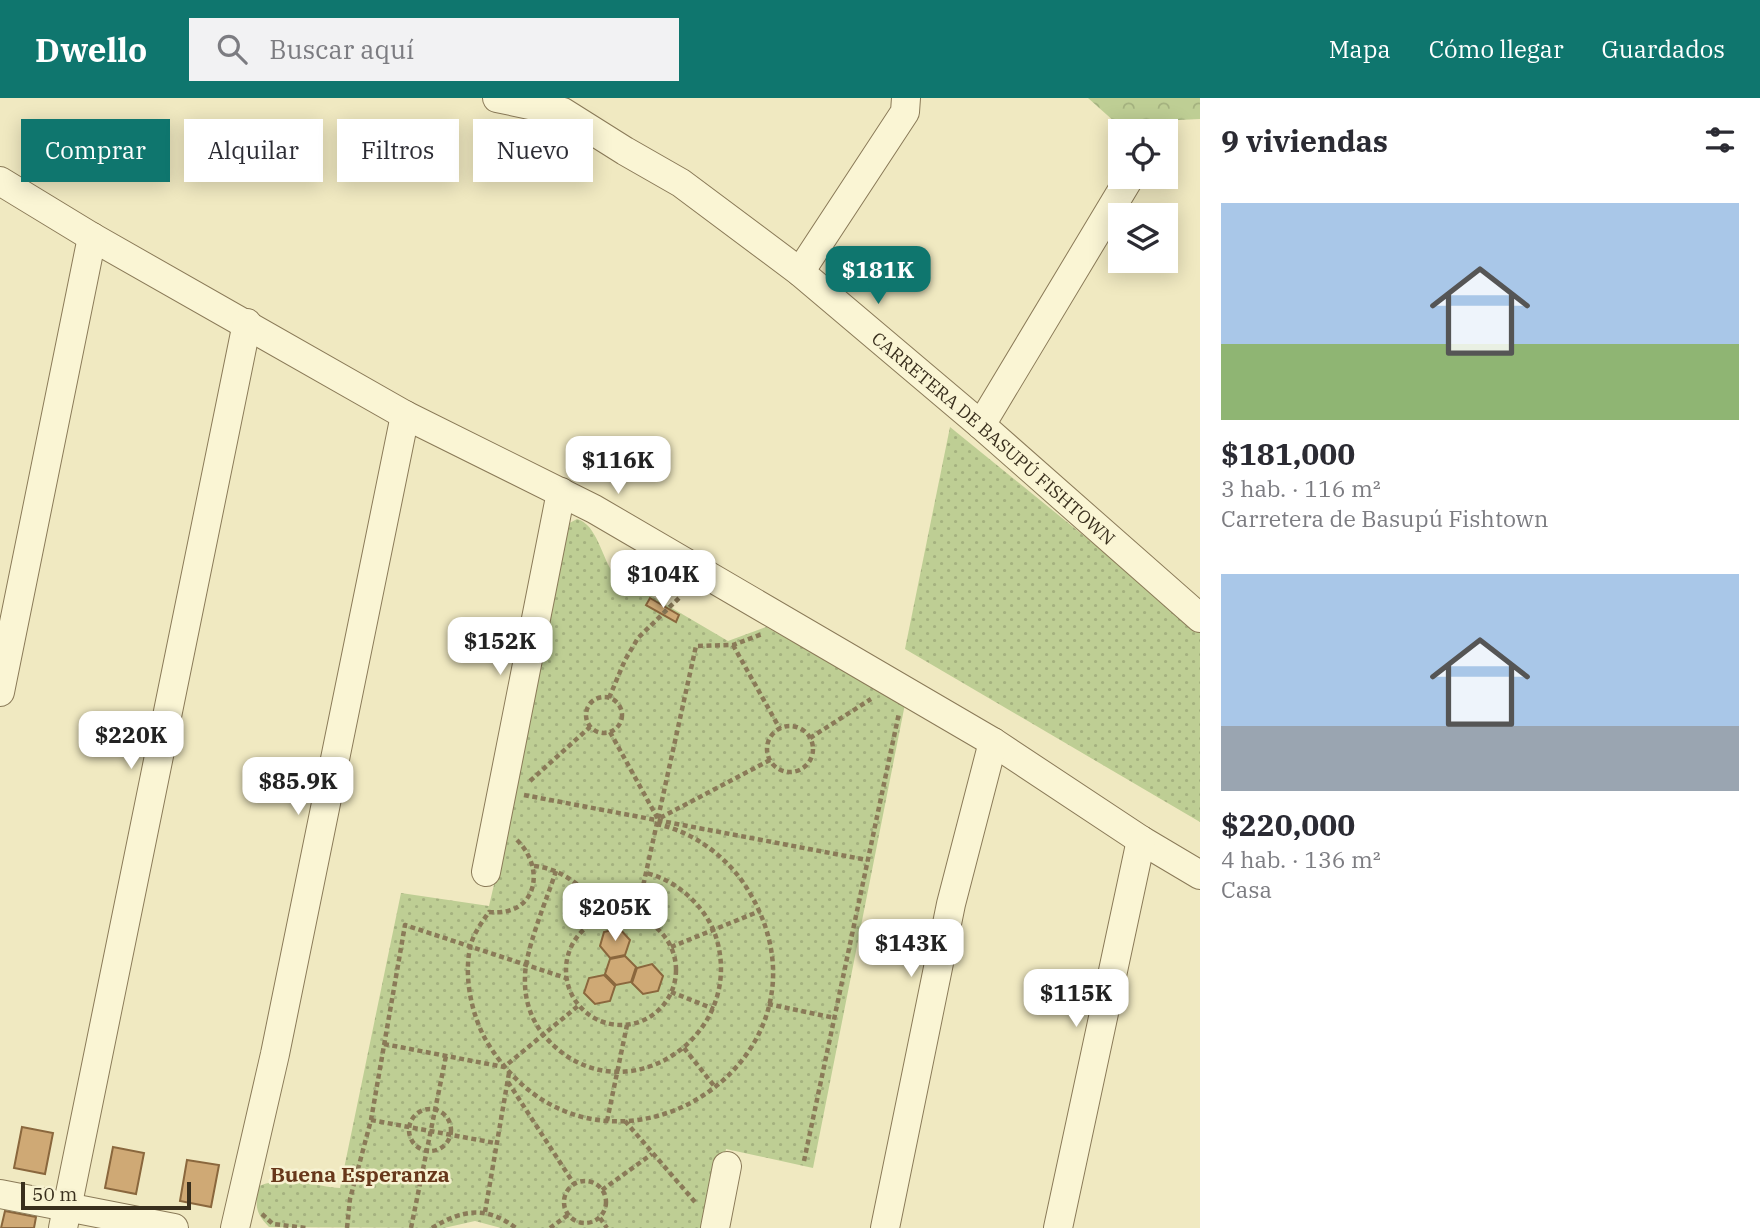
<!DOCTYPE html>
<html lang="es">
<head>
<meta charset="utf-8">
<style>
	body { margin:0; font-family:"IBM Plex Serif",serif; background:#f2f2f3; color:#2b2b33; height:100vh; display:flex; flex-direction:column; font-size:26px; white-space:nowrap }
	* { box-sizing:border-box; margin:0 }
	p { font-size:23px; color:#7c7c81 }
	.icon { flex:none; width:38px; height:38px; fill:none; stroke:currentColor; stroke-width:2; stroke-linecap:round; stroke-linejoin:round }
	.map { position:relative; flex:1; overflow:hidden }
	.details { display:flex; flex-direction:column; background:#fff; width:560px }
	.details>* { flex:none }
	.hud { position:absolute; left:21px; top:21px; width:665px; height:63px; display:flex; gap:14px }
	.fabs { position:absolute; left:1108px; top:21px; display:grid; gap:14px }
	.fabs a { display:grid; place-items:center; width:70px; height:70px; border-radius:0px; background:#fff; box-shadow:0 4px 18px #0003; font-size:35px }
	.scale { position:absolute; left:21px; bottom:18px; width:170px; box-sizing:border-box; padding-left:7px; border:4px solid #392f1d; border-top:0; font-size:19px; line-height:24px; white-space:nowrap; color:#392f1d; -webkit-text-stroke:5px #f7f2d1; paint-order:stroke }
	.price { position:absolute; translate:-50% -60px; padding:0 16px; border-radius:14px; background:#fff; color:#222; font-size:23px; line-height:46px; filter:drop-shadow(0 2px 4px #0008) }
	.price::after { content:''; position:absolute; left:50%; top:42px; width:21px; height:16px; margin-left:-10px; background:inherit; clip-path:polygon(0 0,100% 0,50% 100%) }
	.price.on { background:#0f766e; color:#fff }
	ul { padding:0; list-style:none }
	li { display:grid; align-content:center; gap:14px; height:371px; padding:0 21px }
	li span { display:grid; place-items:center; height:217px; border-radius:0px; color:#555 }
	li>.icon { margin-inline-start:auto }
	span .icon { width:126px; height:126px; fill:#fffc; stroke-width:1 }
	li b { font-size:30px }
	h2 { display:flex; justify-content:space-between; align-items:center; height:84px; padding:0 21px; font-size:30px }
	.pill { padding:0 24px; border-radius:0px; background:#fff; box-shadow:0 4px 18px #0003; font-size:24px; line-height:63px }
	.pill.on { background:#0f766e; color:#fff }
	header { display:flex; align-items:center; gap:42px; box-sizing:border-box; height:98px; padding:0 35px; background:#0f766e; color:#fff }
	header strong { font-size:33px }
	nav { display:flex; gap:38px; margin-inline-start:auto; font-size:24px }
	.search { width:490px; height:63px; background:#f2f2f3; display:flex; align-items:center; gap:18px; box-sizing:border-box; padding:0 24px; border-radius:0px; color:#7c7c81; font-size:26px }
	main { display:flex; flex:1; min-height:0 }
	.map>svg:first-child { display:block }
	.forest { fill:url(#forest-crowns) }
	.park { fill:url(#park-dots) }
	.building { fill:#cfa975; stroke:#8a673d; stroke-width:2 }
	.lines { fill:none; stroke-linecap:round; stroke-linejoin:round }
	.minor-casing { stroke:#8a7a58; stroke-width:30 }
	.path { stroke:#8a7a58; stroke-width:4.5; stroke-dasharray:5 3.5; stroke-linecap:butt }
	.minor { stroke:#faf5d4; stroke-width:28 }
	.labels { text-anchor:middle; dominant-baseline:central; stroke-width:5; stroke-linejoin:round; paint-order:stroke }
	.street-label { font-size:18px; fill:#392f1d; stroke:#f7f2d1 }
	.quarter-label { font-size:21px; font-weight:bold; fill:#67371a; stroke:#f7f2d1 }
</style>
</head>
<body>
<header>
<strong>Dwello</strong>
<div class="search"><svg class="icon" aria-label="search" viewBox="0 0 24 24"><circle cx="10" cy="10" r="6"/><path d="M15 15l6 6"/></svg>Buscar aquí</div>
<nav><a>Mapa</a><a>Cómo llegar</a><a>Guardados</a></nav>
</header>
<main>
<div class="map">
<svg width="1200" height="1130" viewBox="0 0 1200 1130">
	<defs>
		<pattern id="forest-crowns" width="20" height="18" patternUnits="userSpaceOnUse" patternTransform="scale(1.75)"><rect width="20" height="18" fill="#bece94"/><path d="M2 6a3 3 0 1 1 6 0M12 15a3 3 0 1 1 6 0" fill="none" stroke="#a4b17f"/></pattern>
		<pattern id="park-dots" width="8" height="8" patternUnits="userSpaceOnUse" patternTransform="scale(1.75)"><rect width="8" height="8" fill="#bece94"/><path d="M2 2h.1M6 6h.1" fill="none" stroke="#a4b17f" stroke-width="1.8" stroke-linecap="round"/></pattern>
	</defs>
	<rect width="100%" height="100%" fill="#f0e9c1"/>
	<path class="forest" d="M1088,0H1200V21L1116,25Z"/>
	<g class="park">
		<path d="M950,329L1200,532V724L905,551Z"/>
		<path d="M577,421C597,426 602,461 614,476L728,543L766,529L905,606L813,1070L726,1051L710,1130H501L475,1123L444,1130L269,1129C255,1115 255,1107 259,1088C284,1077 314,1088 340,1090L401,795L489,808L507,731L564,428Z"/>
	</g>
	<g class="building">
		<path d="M650,500L679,517L676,524L646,507Z"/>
		<path d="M619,830L630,842L625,857L610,860L600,848L604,834Z"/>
		<path d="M625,858L636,869L631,884L616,887L605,876L610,861Z"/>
		<path d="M652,866L663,878L658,893L643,896L632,885L637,870Z"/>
		<path d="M604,877L615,888L610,903L595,906L584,895L589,880Z"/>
		<path d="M22,1029L53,1035L45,1076L14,1070Z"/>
		<path d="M113,1049L144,1055L136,1096L105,1090Z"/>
		<path d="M187,1062L219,1067L211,1109L180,1103Z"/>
		<path d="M5,1113L36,1119L34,1130H1Z"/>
	</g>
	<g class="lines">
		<defs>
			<g id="minor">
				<path id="s1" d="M497,0L563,14L625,53L681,85L800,174L981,327L1200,520"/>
				<path d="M0,83L92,139L405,317L594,411L993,644L1141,742L1200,777"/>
				<path d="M800,174L905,14L906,0"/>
				<path d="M981,327L1130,79"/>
				<path d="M0,594L92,139"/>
				<path d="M486,774L561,394"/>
				<path d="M0,1096L174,1130"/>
				<path d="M63,1130L247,225"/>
				<path d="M235,1130L275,956L405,317"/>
				<path d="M715,1130L727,1068"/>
				<path d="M885,1130L951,806L993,644"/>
				<path d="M1058,1130L1141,742"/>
			</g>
		</defs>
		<use href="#minor" class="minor-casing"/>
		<g class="path">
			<path d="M733,547L780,631"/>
			<circle cx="604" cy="617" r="18"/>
			<path d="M609,600L625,562L638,540L679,500"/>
			<circle cx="790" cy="651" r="23"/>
			<path d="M610,634L658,721L770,662"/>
			<path d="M810,640L871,601"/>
			<path d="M530,683L590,629"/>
			<path d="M524,697L867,762"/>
			<path d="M517,742C547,772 536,819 489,814C482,824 474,835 471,846C463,876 471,917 487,944C597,1124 854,965 748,792C729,760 693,733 656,726"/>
			<path d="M534,768C566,771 589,795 609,818"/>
			<path d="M556,773C547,801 525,852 525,879C524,903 532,925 548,942C623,1022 750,938 715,836C704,807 676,782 646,775"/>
			<circle cx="621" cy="872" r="55"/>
			<path d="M636,820L696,548L733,547L762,536"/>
			<path d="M671,849L760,813"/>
			<path d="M671,894L714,911"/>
			<path d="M768,906L835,920"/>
			<path d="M384,946L504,969L578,908"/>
			<path d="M684,950L715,989"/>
			<path d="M508,984L574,1086"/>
			<circle cx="430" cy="1032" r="21"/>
			<path d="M371,1022L495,1045"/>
			<path d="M607,1023L627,927"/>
			<path d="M625,1023L695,1104"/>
			<path d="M804,1063L899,615"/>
			<circle cx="585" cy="1104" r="21"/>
			<path d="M602,1092L652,1056"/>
			<path d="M485,1114L509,975"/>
			<path d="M262,1116L273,1126L306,1130"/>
			<path d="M600,1120L607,1130"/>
			<path d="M347,1130L350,1101L371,1022L405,827L566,880"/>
			<path d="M411,1130L446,958"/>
			<path d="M432,1130C463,1111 487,1108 516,1130"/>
			<path d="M550,1130L568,1117"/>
		</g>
		<use href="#minor" class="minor"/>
	</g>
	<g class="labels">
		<g class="street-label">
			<text stroke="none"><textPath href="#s1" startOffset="609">CARRETERA DE BASUPÚ FISHTOWN</textPath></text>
		</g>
		<g class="quarter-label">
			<text x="360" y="1076">Buena Esperanza</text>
		</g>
	</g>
</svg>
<div class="fabs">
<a><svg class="icon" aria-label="locate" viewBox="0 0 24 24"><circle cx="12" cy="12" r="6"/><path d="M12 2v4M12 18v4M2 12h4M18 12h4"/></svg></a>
<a><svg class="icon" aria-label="layers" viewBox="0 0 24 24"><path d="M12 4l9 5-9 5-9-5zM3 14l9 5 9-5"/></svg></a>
</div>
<div class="scale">50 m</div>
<b class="price on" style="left:878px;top:208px">$181K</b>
<b class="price" style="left:618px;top:398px">$116K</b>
<b class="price" style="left:663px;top:512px">$104K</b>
<b class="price" style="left:500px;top:579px">$152K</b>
<b class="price" style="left:131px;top:673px">$220K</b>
<b class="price" style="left:298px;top:719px">$85.9K</b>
<b class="price" style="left:615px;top:845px">$205K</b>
<b class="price" style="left:911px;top:881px">$143K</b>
<b class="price" style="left:1076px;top:931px">$115K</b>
<div class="hud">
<a class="pill on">Comprar</a>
<a class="pill">Alquilar</a>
<a class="pill">Filtros</a>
<a class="pill">Nuevo</a>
</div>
</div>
<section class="details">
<h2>9 viviendas<svg class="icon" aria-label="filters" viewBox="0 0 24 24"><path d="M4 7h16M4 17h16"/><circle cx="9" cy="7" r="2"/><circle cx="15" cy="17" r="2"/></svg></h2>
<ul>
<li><span style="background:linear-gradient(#a9c7e8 65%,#8fb573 0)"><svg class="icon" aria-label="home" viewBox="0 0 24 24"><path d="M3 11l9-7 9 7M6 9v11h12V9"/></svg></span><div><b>$181,000</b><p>3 hab. · 116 m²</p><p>Carretera de Basupú Fishtown</p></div></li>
<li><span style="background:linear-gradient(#a9c7e8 70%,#9aa5b1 0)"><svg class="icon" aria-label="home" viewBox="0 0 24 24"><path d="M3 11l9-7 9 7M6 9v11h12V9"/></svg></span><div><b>$220,000</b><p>4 hab. · 136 m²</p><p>Casa</p></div></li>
</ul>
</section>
</main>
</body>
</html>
